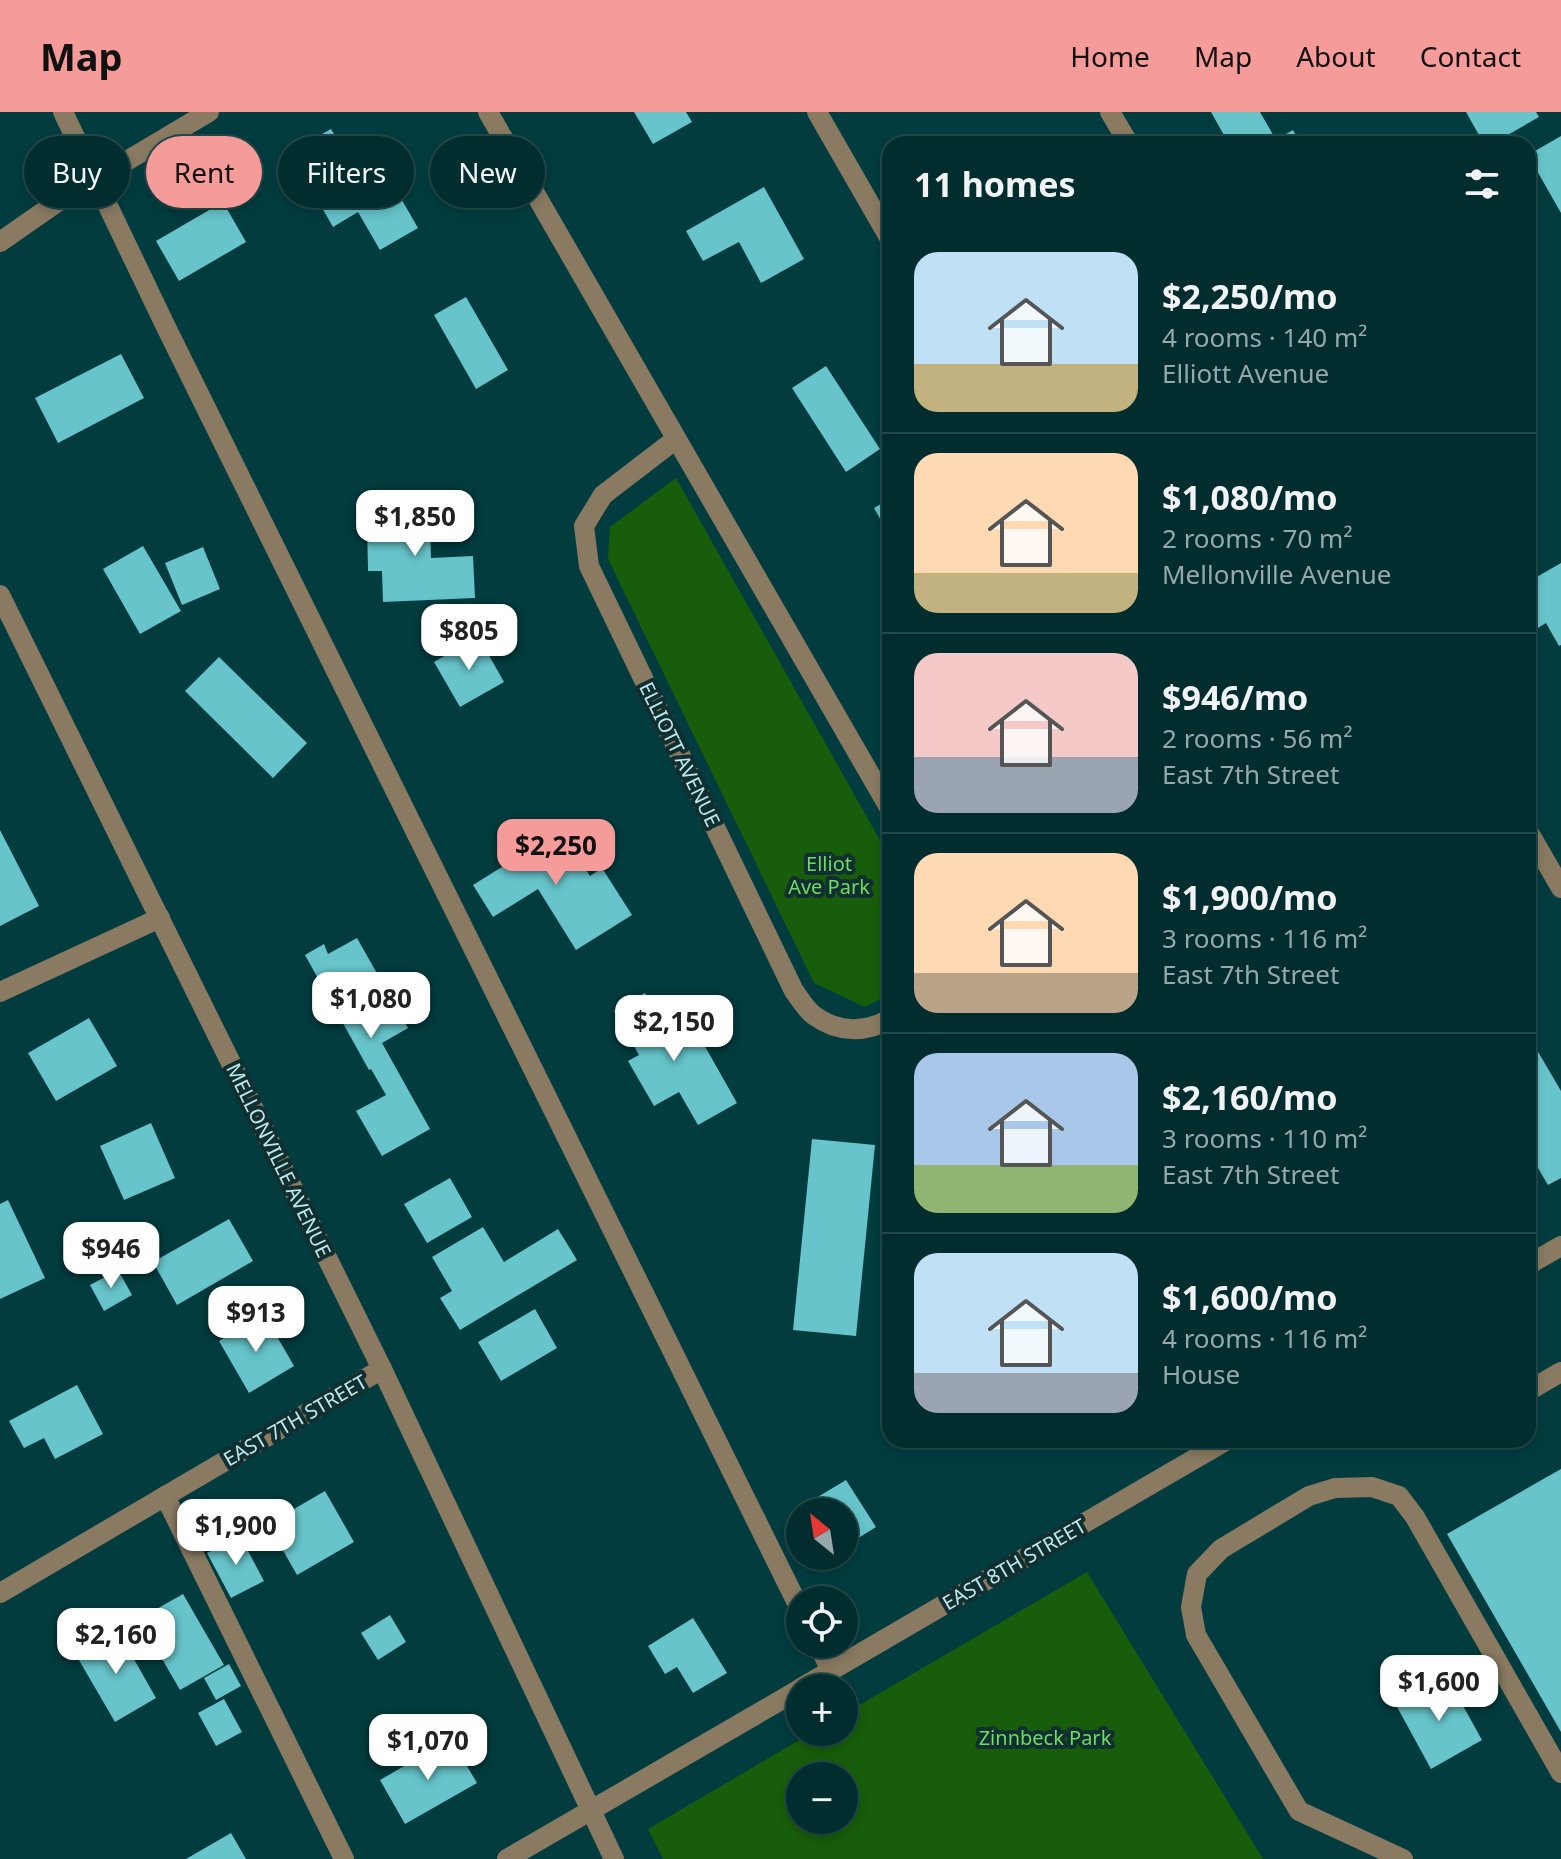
<!DOCTYPE html>
<html lang="en">
<head>
<meta charset="utf-8">
<style>
	body { margin:0; font-family:"Noto Sans",sans-serif; background:#10393b; color:#f1f3f6; height:100vh; display:flex; flex-direction:column; font-size:30px; white-space:nowrap }
	* { box-sizing:border-box; margin:0 }
	p { font-size:26px; color:#96a8aa }
	.icon { flex:none; width:44px; height:44px; fill:none; stroke:currentColor; stroke-width:2; stroke-linecap:round; stroke-linejoin:round }
	.map { position:relative; flex:1; overflow:hidden }
	.panel { position:absolute; left:882px; top:24px; width:654px; height:1312px; display:flex; flex-direction:column; background:#022d2f; border-radius:24px; box-shadow:0 4px 12px #0003,0 0 0 2px #23494b }
	.panel>* { flex:none }
	.banner { position:absolute; left:24px; top:24px; width:738px; height:72px; display:flex; gap:16px }
	.needle { width:52px; rotate:330deg }
	.controls { position:absolute; left:786px; top:1386px; display:grid; gap:16px }
	.controls a { display:grid; place-items:center; width:72px; height:72px; border-radius:50%; background:#022d2f; box-shadow:0 4px 12px #0003,0 0 0 2px #23494b; font-size:40px }
	.price { position:absolute; translate:-50% -68px; padding:0 18px; border-radius:16px; background:#fff; color:#222; font-size:26px; line-height:52px; filter:drop-shadow(0 2px 4px #0008) }
	.price::after { content:''; position:absolute; left:50%; top:48px; width:24px; height:18px; margin-left:-12px; background:inherit; clip-path:polygon(0 0,100% 0,50% 100%) }
	.price.current { background:#f59b99; color:#111 }
	ul { padding:0; list-style:none }
	li { display:flex; align-items:center; gap:24px; height:200px; padding:0 32px }
	li+li { border-top:2px solid #23494b }
	li span { display:grid; place-items:center; flex:none; width:224px; height:160px; border-radius:24px; color:#555 }
	li>.icon { margin-inline-start:auto }
	span .icon { width:96px; height:96px; fill:#fffc; stroke-width:1 }
	li b { font-size:34px }
	h2 { display:flex; justify-content:space-between; align-items:center; height:96px; padding:0 32px; font-size:34px }
	.chip { padding:0 28px; border-radius:36px; background:#022d2f; box-shadow:0 4px 12px #0003,0 0 0 2px #23494b; font-size:28px; line-height:72px }
	.chip.current { background:#f59b99; color:#111 }
	header { display:flex; align-items:center; gap:48px; box-sizing:border-box; height:112px; padding:0 40px; background:#f59b99; color:#111 }
	header strong { font-size:38px }
	nav { display:flex; gap:44px; margin-inline-start:auto; font-size:28px }
	.map>svg:first-child { display:block }
	.green { fill:#175d0b; fill-rule:evenodd }
	.building { fill:#66c4ca }
	.lines { fill:none; stroke-linecap:round; stroke-linejoin:round }
	.minor { stroke:#897a61; stroke-width:20 }
	.labels { text-anchor:middle; dominant-baseline:central; stroke-width:8; stroke-linejoin:round; paint-order:stroke }
	.street-label { font-size:20px; fill:#bee9ec; stroke:#112f31 }
	.park-label { font-size:20px; fill:#6fdb5f; stroke:#112f31 }
</style>
</head>
<body>
<header>
<strong>Map</strong>
<nav><a>Home</a><a>Map</a><a>About</a><a>Contact</a></nav>
</header>
<div class="map">
<svg width="1561" height="1747" viewBox="0 0 1561 1747">
	<rect width="100%" height="100%" fill="#023c3f"/>
	<g class="green">
		<path d="M676,366L890,746V882L865,895L814,871L608,447L610,415Z"/>
		<path d="M1087,1460L1263,1747H663L648,1717L813,1620H844V1602ZM800,1664H844V1708H800Z"/>
	</g>
	<g class="building">
		<path d="M634,0H686L692,10L653,32Z"/>
		<path d="M1211,0H1260L1276,28L1293,18L1301,32H1229Z"/>
		<path d="M1466,0H1536L1539,5L1492,32H1484Z"/>
		<path d="M331,17L347,44L369,31L418,116L380,138L358,100L333,115L290,40Z"/>
		<path d="M1561,24V101L1528,43Z"/>
		<path d="M764,75L804,147L761,171L739,130L703,149L686,119Z"/>
		<path d="M223,90L246,130L179,169L156,129Z"/>
		<path d="M466,185L508,258L476,277L434,203Z"/>
		<path d="M121,242L144,286L58,331L35,286Z"/>
		<path d="M826,254L880,337L846,360L792,276Z"/>
		<path d="M890,387V424L874,396Z"/>
		<path d="M429,388L431,446L473,444L475,486L383,490L382,459H368L367,409L385,408L384,390Z"/>
		<path d="M143,434L181,499L140,522L103,457Z"/>
		<path d="M203,435L220,477L182,493L165,451Z"/>
		<path d="M1561,451V533L1559,534L1546,511L1528,522V470Z"/>
		<path d="M478,524L504,570L460,595L434,550Z"/>
		<path d="M219,545L307,631L273,666L185,579Z"/>
		<path d="M529,713L539,730L560,717L590,764L602,756L632,803L576,838L538,777L493,805L473,773L518,745L507,727Z"/>
		<path d="M0,718L39,794L0,814Z"/>
		<path d="M357,826L408,916L382,931L430,1017L382,1044L356,999L386,983L371,957L369,958L305,843L324,832L328,842Z"/>
		<path d="M645,881L671,927L694,915L737,991L698,1013L679,980L654,994L628,949L639,943L614,899Z"/>
		<path d="M89,906L117,954L56,989L28,941Z"/>
		<path d="M1537,938L1561,979V1066L1548,1073L1528,1039V944Z"/>
		<path d="M151,1011L175,1066L124,1088L100,1034Z"/>
		<path d="M812,1027L875,1033L856,1224L793,1218Z"/>
		<path d="M450,1066L472,1105L427,1131L404,1092Z"/>
		<path d="M8,1088L45,1166L0,1187V1092Z"/>
		<path d="M229,1107L253,1149L177,1193L153,1150Z"/>
		<path d="M483,1115L504,1150L558,1117L577,1148L460,1218L440,1186L452,1179L432,1145Z"/>
		<path d="M118,1158L132,1183L104,1199L90,1173Z"/>
		<path d="M535,1197L557,1236L501,1269L478,1230Z"/>
		<path d="M264,1202L294,1254L249,1281L219,1229Z"/>
		<path d="M77,1273L103,1322L55,1347L44,1326L24,1336L9,1309Z"/>
		<path d="M1561,1357V1620L1447,1422Z"/>
		<path d="M846,1368L876,1415L844,1435V1400H800V1416L791,1401Z"/>
		<path d="M325,1379L354,1430L297,1463L268,1412Z"/>
		<path d="M240,1424L264,1469L231,1486L207,1441Z"/>
		<path d="M183,1482L224,1553L180,1578L139,1507Z"/>
		<path d="M390,1503L406,1530L378,1548L361,1521Z"/>
		<path d="M693,1506L727,1561L693,1581L677,1555L665,1562L648,1534Z"/>
		<path d="M118,1519L156,1586L115,1610L76,1543Z"/>
		<path d="M229,1552L241,1574L216,1588L204,1566Z"/>
		<path d="M1447,1565L1482,1628L1431,1657L1396,1593Z"/>
		<path d="M224,1587L242,1620L216,1634L198,1601Z"/>
		<path d="M451,1627L477,1671L405,1712L380,1668Z"/>
		<path d="M231,1721L246,1747H186Z"/>
	</g>
	<g class="lines">
		<g class="minor">
			<path d="M63,0L165,213L800,1497"/>
			<path d="M488,0L890,697"/>
			<path d="M817,0L890,127"/>
			<path d="M1110,0L1129,32"/>
			<path d="M0,130L56,91L209,0"/>
			<path d="M676,327L603,383L584,414L589,454L794,879C800,887 807,899 815,904C838,921 866,921 890,907"/>
			<path d="M0,483L382,1257L614,1747"/>
			<path d="M1528,719L1561,776"/>
			<path d="M0,880L160,806"/>
			<path d="M1528,1153L1561,1134"/>
			<path d="M1528,1279L1561,1260"/>
			<path d="M165,1384L344,1747"/>
			<path d="M0,1481L382,1257"/>
			<path d="M818,1532L831,1559"/>
			<path d="M801,1576L1227,1328"/>
			<path d="M507,1747L800,1577"/>
			<path d="M1403,1747L1299,1699L1196,1523L1191,1495L1197,1462L1221,1437L1309,1384L1335,1376L1372,1375L1399,1384L1415,1405L1561,1661"/>
		</g>
	</g>
	<g class="labels">
		<g class="street-label">
			<text transform="translate(680 642) rotate(64)">ELLIOTT AVENUE</text>
			<text transform="translate(279 1048) rotate(64)">MELLONVILLE AVENUE</text>
			<text transform="translate(295 1308) rotate(-30)">EAST 7TH STREET</text>
			<text transform="translate(1014 1452) rotate(-30)">EAST 8TH STREET</text>
		</g>
		<g class="park-label">
			<text x="829" y="751">Elliot<tspan x="829" dy="23">Ave Park</tspan></text>
			<text x="1045" y="1625">Zinnbeck Park</text>
		</g>
	</g>
</svg>
<div class="controls">
<a><svg class="needle" viewBox="-14 -14 28 28"><path d="M0-13l5 13h-10z" fill="#e53935"/><path d="M0 13l5-13h-10z" fill="#96a8aa"/></svg></a>
<a><svg class="icon" aria-label="locate" viewBox="0 0 24 24"><circle cx="12" cy="12" r="6"/><path d="M12 2v4M12 18v4M2 12h4M18 12h4"/></svg></a>
<a>+</a>
<a>−</a>
</div>
<b class="price" style="left:415px;top:446px">$1,850</b>
<b class="price" style="left:469px;top:560px">$805</b>
<b class="price current" style="left:556px;top:775px">$2,250</b>
<b class="price" style="left:371px;top:928px">$1,080</b>
<b class="price" style="left:674px;top:951px">$2,150</b>
<b class="price" style="left:111px;top:1178px">$946</b>
<b class="price" style="left:256px;top:1242px">$913</b>
<b class="price" style="left:236px;top:1455px">$1,900</b>
<b class="price" style="left:116px;top:1564px">$2,160</b>
<b class="price" style="left:1439px;top:1611px">$1,600</b>
<b class="price" style="left:428px;top:1670px">$1,070</b>
<div class="banner">
<a class="chip">Buy</a>
<a class="chip current">Rent</a>
<a class="chip">Filters</a>
<a class="chip">New</a>
</div>
<section class="panel">
<h2>11 homes<svg class="icon" aria-label="filters" viewBox="0 0 24 24"><path d="M4 7h16M4 17h16"/><circle cx="9" cy="7" r="2"/><circle cx="15" cy="17" r="2"/></svg></h2>
<ul>
<li><span style="background:linear-gradient(#bfe0f5 70%,#c2b280 0)"><svg class="icon" aria-label="home" viewBox="0 0 24 24"><path d="M3 11l9-7 9 7M6 9v11h12V9"/></svg></span><div><b>$2,250/mo</b><p>4 rooms · 140 m²</p><p>Elliott Avenue</p></div></li>
<li><span style="background:linear-gradient(#ffd9b3 75%,#c2b280 0)"><svg class="icon" aria-label="home" viewBox="0 0 24 24"><path d="M3 11l9-7 9 7M6 9v11h12V9"/></svg></span><div><b>$1,080/mo</b><p>2 rooms · 70 m²</p><p>Mellonville Avenue</p></div></li>
<li><span style="background:linear-gradient(#f6c9c9 65%,#9aa5b1 0)"><svg class="icon" aria-label="home" viewBox="0 0 24 24"><path d="M3 11l9-7 9 7M6 9v11h12V9"/></svg></span><div><b>$946/mo</b><p>2 rooms · 56 m²</p><p>East 7th Street</p></div></li>
<li><span style="background:linear-gradient(#ffd9b3 75%,#b9a48a 0)"><svg class="icon" aria-label="home" viewBox="0 0 24 24"><path d="M3 11l9-7 9 7M6 9v11h12V9"/></svg></span><div><b>$1,900/mo</b><p>3 rooms · 116 m²</p><p>East 7th Street</p></div></li>
<li><span style="background:linear-gradient(#a9c7e8 70%,#8fb573 0)"><svg class="icon" aria-label="home" viewBox="0 0 24 24"><path d="M3 11l9-7 9 7M6 9v11h12V9"/></svg></span><div><b>$2,160/mo</b><p>3 rooms · 110 m²</p><p>East 7th Street</p></div></li>
<li><span style="background:linear-gradient(#bfe0f5 75%,#9aa5b1 0)"><svg class="icon" aria-label="home" viewBox="0 0 24 24"><path d="M3 11l9-7 9 7M6 9v11h12V9"/></svg></span><div><b>$1,600/mo</b><p>4 rooms · 116 m²</p><p>House</p></div></li>
</ul>
</section>
</div>
</body>
</html>
